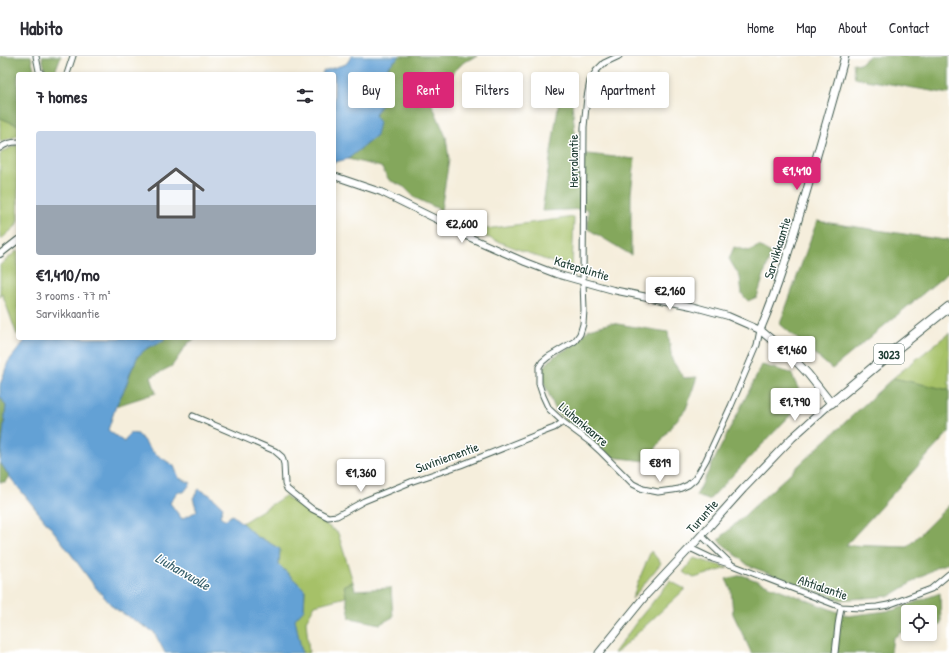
<!DOCTYPE html>
<html lang="en">
<head>
<meta charset="utf-8">
<style>
	body { margin:0; font-family:"Patrick Hand",sans-serif; background:#f7f7f7; color:#2b2b33; height:100vh; display:flex; flex-direction:column; font-size:15px; white-space:nowrap }
	* { box-sizing:border-box; margin:0 }
	p { font-size:13px; color:#7c7c81 }
	.icon { flex:none; width:22px; height:22px; fill:none; stroke:currentColor; stroke-width:2; stroke-linecap:round; stroke-linejoin:round }
	.map { position:relative; flex:1; overflow:hidden }
	.details { position:absolute; left:16px; top:16px; width:320px; height:268px; display:flex; flex-direction:column; background:#fff; border-radius:4px; box-shadow:0 2px 6px #0003 }
	.details>* { flex:none }
	.top-card { position:absolute; left:348px; top:16px; width:380px; height:36px; display:flex; gap:8px }
	.controls { position:absolute; left:901px; top:549px; display:grid; gap:8px }
	.controls a { display:grid; place-items:center; width:36px; height:36px; border-radius:4px; background:#fff; box-shadow:0 2px 6px #0003; font-size:20px }
	.price { position:absolute; translate:-50% -34px; padding:0 9px; border-radius:4px; background:#fff; color:#222; font-size:13px; line-height:26px; filter:drop-shadow(0 1px 2px #0008) }
	.price::after { content:''; position:absolute; left:50%; top:24px; width:12px; height:9px; margin-left:-6px; background:inherit; clip-path:polygon(0 0,100% 0,50% 100%) }
	.price.selected { background:#db2777; color:#fff }
	ul { padding:0; list-style:none }
	li { display:grid; align-content:center; gap:8px; height:212px; padding:0 20px }
	li span { display:grid; place-items:center; height:124px; border-radius:4px; color:#555 }
	li>.icon { margin-inline-start:auto }
	span .icon { width:72px; height:72px; fill:#fffc; stroke-width:1 }
	li b { font-size:17px }
	h2 { display:flex; justify-content:space-between; align-items:center; height:48px; padding:0 20px; font-size:17px }
	.pill { padding:0 14px; border-radius:4px; background:#fff; box-shadow:0 2px 6px #0003; font-size:14px; line-height:36px }
	.pill.selected { background:#db2777; color:#fff }
	header { display:flex; align-items:center; gap:24px; box-sizing:border-box; height:56px; padding:0 20px; background:#fff; border-bottom:1px solid #e1e1e2 }
	header strong { font-size:19px }
	nav { display:flex; gap:22px; margin-inline-start:auto; font-size:14px }
	.map>svg:first-child { display:block }
	.green { fill:#a6c167; stroke:#627f4e }
	.forest { fill:#84a75c; stroke:#527248 }
	.water { fill:#63a1d5; stroke:#416f84 }
	.lines { fill:none; stroke-linecap:round; stroke-linejoin:round }
	.minor-casing { stroke:#3f584d; stroke-width:7 }
	.tertiary-casing { stroke:#3f584d; stroke-width:8 }
	.secondary-casing { stroke:#3f584d; stroke-width:9 }
	.motorway-casing { stroke:#3f584d; stroke-width:11 }
	.minor { stroke:#fff; stroke-width:5 }
	.tertiary { stroke:#fff; stroke-width:6 }
	.secondary { stroke:#fff; stroke-width:7 }
	.motorway { stroke:#fff; stroke-width:9 }
	.labels { text-anchor:middle; dominant-baseline:central; stroke-width:3; stroke-linejoin:round; paint-order:stroke }
	.shield { fill:#fff; stroke:#627771; stroke-width:1 }
	.shield-label { font-size:12px; font-weight:bold; fill:#1f3d34 }
	.street-label { font-size:13px; fill:#1f3d34; stroke:#fff }
	.water-label { font-size:14px; font-style:italic; fill:#37606c; stroke:#fff }
</style>
</head>
<body>
<header>
<strong>Habito</strong>
<nav><a>Home</a><a>Map</a><a>About</a><a>Contact</a></nav>
</header>
<div class="map">
<svg width="949" height="597" viewBox="0 0 949 597">
	<rect width="100%" height="100%" fill="#fff"/>
	<filter id="ink" filterUnits="userSpaceOnUse"><feTurbulence type="fractalNoise" baseFrequency=".025" numOctaves="2"/><feDisplacementMap in="SourceGraphic" scale="8" xChannelSelector="R" yChannelSelector="G"/><feConvolveMatrix kernelMatrix="1 2 1 2 8 2 1 2 1" color-interpolation-filters="sRGB"/></filter>
	<filter id="wash" filterUnits="userSpaceOnUse"><feTurbulence type="fractalNoise" baseFrequency=".012" numOctaves="4" result="noise"/><feDisplacementMap in="SourceGraphic" scale="16" xChannelSelector="R" yChannelSelector="G"/><feGaussianBlur stdDeviation="0.9" result="paint"/><feColorMatrix in="noise" values="0 0 0 0 0 0 0 0 0 0 0 0 0 0 0 0 0 1.4 0 .05"/><feComposite in="paint" operator="in"/></filter>
	<g filter="url(#wash)">
		<rect width="100%" height="100%" fill="#f5eedc"/>
		<g class="green">
			<path d="M0,62L18,69V80L14,81L0,86Z"/>
			<path d="M16,89L18,90V164L16,170L0,184V99L2,96Z"/>
			<path d="M574,161L572,214L471,175Z"/>
			<path d="M18,194V278L17,279L2,237L0,241V209Z"/>
			<path d="M949,277V334L893,322Z"/>
			<path d="M285,440L338,477L353,526L344,529L346,541L315,549L306,565L309,597H302L294,562L304,553L305,534L279,509V493L261,482L257,481L242,467Z"/>
			<path d="M651,495L661,507L632,543L640,521Z"/>
			<path d="M694,502L728,512L694,522L683,516Z"/>
			<path d="M670,525L685,533L616,597H614L638,564Z"/>
		</g>
		<g class="forest">
			<path d="M0,0H31L34,13L37,18H18V69L0,62Z"/>
			<path d="M42,0H61L54,18L45,14Z"/>
			<path d="M400,0H477L464,6L429,41L446,81L449,104L441,154L415,142L404,131L389,124L381,111L348,103L376,80V57L381,49L386,39L380,20L392,7Z"/>
			<path d="M869,0H949V38L855,22L853,7L860,8Z"/>
			<path d="M563,18L571,37L577,97L635,103L631,137V199L588,173V153L542,155Z"/>
			<path d="M817,165L944,184L949,183V216L832,313L780,268Z"/>
			<path d="M759,190L771,197L757,241L748,245L742,238L740,221L729,203L734,191L749,195Z"/>
			<path d="M611,267L668,276L672,304L684,322L697,321L686,353L670,372L647,405L610,401L557,357L544,327L543,312L553,301L574,289L589,273Z"/>
			<path d="M165,282H197L188,287L172,310L151,321L156,337L116,350L125,332L131,315L138,300L146,292L152,290L163,285Z"/>
			<path d="M762,309L791,317L804,345L709,444L696,440Z"/>
			<path d="M893,322L949,334V376L846,489L907,491L949,449V507L937,511L890,540L840,544L749,510L718,484Z"/>
			<path d="M0,340L6,350L0,406L9,420L5,426H0Z"/>
			<path d="M742,519L848,560L894,554L940,537L941,568L927,581L911,578H930V556H908V577L902,576L893,582L891,597H751V596L733,558L731,534L726,523Z"/>
			<path d="M353,526L355,534L391,532L393,561L380,568L350,562L344,529Z"/>
		</g>
		<g class="water">
			<path d="M352,0H400L392,7L380,20L385,34L386,39L381,49L376,57L375,60L379,66L376,80L348,103L335,106L334,108V18H322L323,15L346,8Z"/>
			<path d="M27,282H165L163,285L152,290L146,293L138,300L131,315L125,332L116,350L108,374L124,386L130,377L138,378L153,396L174,410L179,422L191,427L184,436H177L170,447L182,463L197,455L193,442L199,433L210,439L223,451L220,460L225,464L232,459L242,467L257,481L261,482L280,493L279,509L305,534L304,553L295,563L302,597H165L154,576L114,552L96,532L59,482L9,420L0,406L6,350L0,340V329L8,306Z"/>
		</g>
	</g>
	<g filter="url(#ink)">
		<g class="lines">
			<defs>
				<g id="minor">
					<path d="M36,0L39,15L42,18"/>
					<path d="M619,0L604,7L596,15L590,25L587,41L584,71L583,226L584,254L583,268L580,278L575,285L548,301L542,306L539,311V328L543,340L549,353L563,366L590,386L601,396L633,428L643,433L658,436L673,434L679,433L688,429L695,423L706,404L731,350L757,289L760,274"/>
					<path d="M67,18L73,0"/>
					<path d="M0,92C5,88 11,86 18,86"/>
					<path d="M193,360L275,395L282,401L284,408L285,428L287,433L312,453L328,461L337,460L364,445L413,425L461,409L546,375L554,372L563,366"/>
					<path d="M701,479L731,508"/>
					<path d="M690,492L713,503L732,509L841,551L861,552L877,551L888,549L931,533L949,518"/>
					<path d="M835,597L838,569L841,551"/>
				</g>
				<g id="tertiary">
					<path d="M334,120L381,136L438,164L462,178L525,206L556,218L613,234L691,250L728,260L760,274"/>
					<path d="M0,198L18,184"/>
				</g>
				<path id="secondary" d="M599,597L646,539L690,492L743,433L792,382L831,347L808,318L791,300L760,274C778,232 791,188 804,144C818,96 832,48 845,0"/>
				<path id="motorway" d="M831,347L891,297L949,251"/>
			</defs>
			<use href="#minor" class="minor-casing"/>
			<use href="#tertiary" class="tertiary-casing"/>
			<use href="#secondary" class="secondary-casing"/>
			<use href="#motorway" class="motorway-casing"/>
			<use href="#minor" class="minor"/>
			<use href="#tertiary" class="tertiary"/>
			<use href="#secondary" class="secondary"/>
			<use href="#motorway" class="motorway"/>
		</g>
	</g>
	<g class="labels">
		<rect class="shield" x="874" y="288" width="30" height="20" rx="3"/>
		<g class="shield-label">
			<text x="889" y="298">3023</text>
		</g>
		<g class="street-label">
			<text transform="translate(573 105) rotate(-90)">Herralantie</text>
			<text transform="translate(777 192) rotate(-73)">Sarvikkaantie</text>
			<text transform="translate(582 212) rotate(17)">Katepalintie</text>
			<text transform="translate(584 368) rotate(40)">Liuhankaarre</text>
			<text transform="translate(447 401) rotate(-20)">Suviniementie</text>
			<text transform="translate(702 460) rotate(-48)">Turuntie</text>
			<text transform="translate(823 531) rotate(19)">Ahtialantie</text>
		</g>
		<g class="water-label">
			<text transform="translate(183 515) rotate(30)">Liuhanvuolle</text>
		</g>
	</g>
</svg>
<div class="controls">
<a><svg class="icon" aria-label="locate" viewBox="0 0 24 24"><circle cx="12" cy="12" r="6"/><path d="M12 2v4M12 18v4M2 12h4M18 12h4"/></svg></a>
</div>
<b class="price selected" style="left:797px;top:135px">€1,410</b>
<b class="price" style="left:462px;top:188px">€2,600</b>
<b class="price" style="left:670px;top:255px">€2,160</b>
<b class="price" style="left:792px;top:314px">€1,460</b>
<b class="price" style="left:795px;top:366px">€1,790</b>
<b class="price" style="left:660px;top:427px">€819</b>
<b class="price" style="left:361px;top:437px">€1,360</b>
<div class="top-card">
<a class="pill">Buy</a>
<a class="pill selected">Rent</a>
<a class="pill">Filters</a>
<a class="pill">New</a>
<a class="pill">Apartment</a>
</div>
<section class="details">
<h2>7 homes<svg class="icon" aria-label="filters" viewBox="0 0 24 24"><path d="M4 7h16M4 17h16"/><circle cx="9" cy="7" r="2"/><circle cx="15" cy="17" r="2"/></svg></h2>
<ul>
<li><span style="background:linear-gradient(#c9d6e8 60%,#9aa5b1 0)"><svg class="icon" aria-label="home" viewBox="0 0 24 24"><path d="M3 11l9-7 9 7M6 9v11h12V9"/></svg></span><div><b>€1,410/mo</b><p>3 rooms · 77 m²</p><p>Sarvikkaantie</p></div></li>
</ul>
</section>
</div>
</body>
</html>
